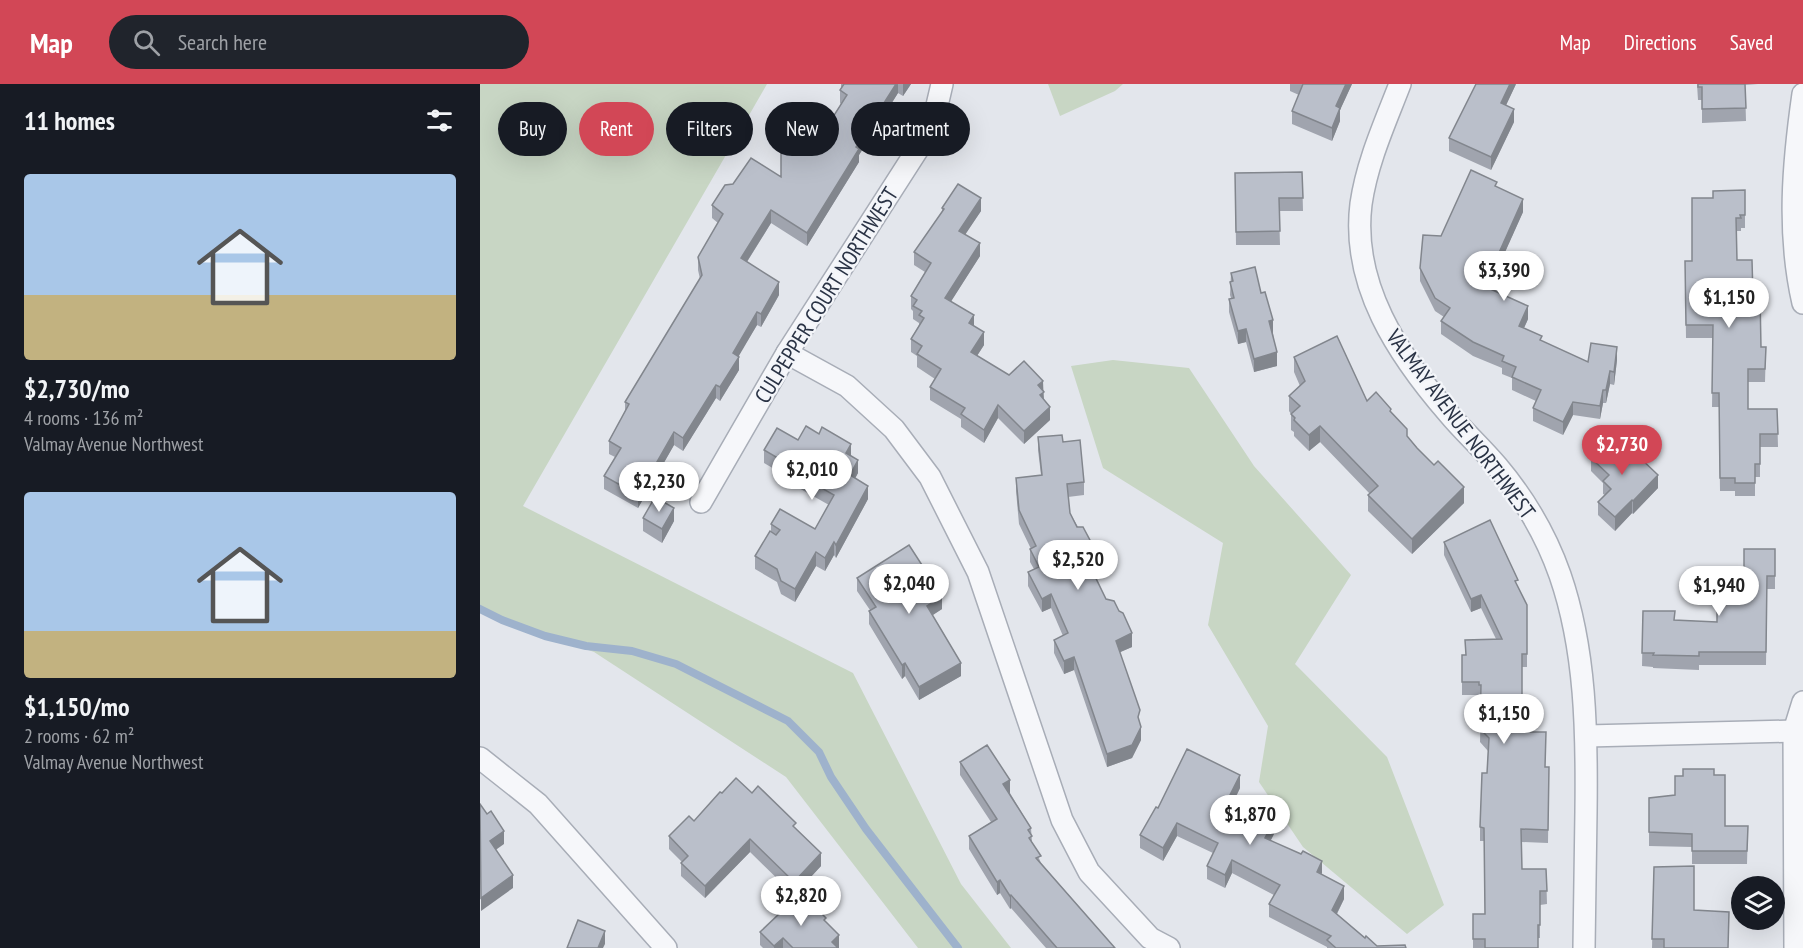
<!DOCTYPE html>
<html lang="en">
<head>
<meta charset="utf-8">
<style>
	body { margin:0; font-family:"PT Sans Narrow",sans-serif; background:#20242c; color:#f1f3f6; height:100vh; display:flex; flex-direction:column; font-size:22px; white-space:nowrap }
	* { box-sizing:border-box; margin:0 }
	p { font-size:20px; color:#9ea1a6 }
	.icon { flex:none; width:33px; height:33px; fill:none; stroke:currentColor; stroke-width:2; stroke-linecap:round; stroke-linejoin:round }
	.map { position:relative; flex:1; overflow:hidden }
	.drawer { display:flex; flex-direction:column; background:#171b24; width:480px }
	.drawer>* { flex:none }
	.guide { position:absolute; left:18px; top:18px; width:570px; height:54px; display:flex; gap:12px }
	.controls { position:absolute; left:1251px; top:792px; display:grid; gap:12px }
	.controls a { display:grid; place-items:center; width:54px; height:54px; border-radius:50%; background:#171b24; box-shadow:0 6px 24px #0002; font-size:30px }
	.price { position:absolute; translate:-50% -51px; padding:0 14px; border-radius:21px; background:#fff; color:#222; font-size:20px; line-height:39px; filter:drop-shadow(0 2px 3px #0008) }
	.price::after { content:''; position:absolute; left:50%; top:36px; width:18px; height:14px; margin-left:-9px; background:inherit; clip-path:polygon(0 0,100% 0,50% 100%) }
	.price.selected { background:#d24756; color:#fff }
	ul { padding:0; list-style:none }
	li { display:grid; align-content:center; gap:12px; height:318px; padding:0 24px }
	li span { display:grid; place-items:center; height:186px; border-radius:6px; color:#555 }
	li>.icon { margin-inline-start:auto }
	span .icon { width:108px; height:108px; fill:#fffc; stroke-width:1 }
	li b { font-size:26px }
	h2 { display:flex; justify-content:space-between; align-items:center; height:72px; padding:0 24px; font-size:26px }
	.tag { padding:0 21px; border-radius:27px; background:#171b24; box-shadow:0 6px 24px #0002; font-size:21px; line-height:54px }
	.tag.selected { background:#d24756; color:#fff }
	header { display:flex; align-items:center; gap:36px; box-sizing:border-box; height:84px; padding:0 30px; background:#d24756; color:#fff }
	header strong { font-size:28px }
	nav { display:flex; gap:33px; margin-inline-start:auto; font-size:21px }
	.search { width:420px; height:54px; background:#20242c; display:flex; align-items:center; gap:15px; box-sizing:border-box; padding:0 21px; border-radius:33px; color:#9ea1a6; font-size:22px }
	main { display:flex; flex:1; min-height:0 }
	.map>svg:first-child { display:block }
	.green { fill:#c8d6c4 }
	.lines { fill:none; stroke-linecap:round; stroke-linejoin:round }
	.stream { stroke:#9eb2cc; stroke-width:8 }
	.minor-casing { stroke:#a8adb7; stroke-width:24 }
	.minor { stroke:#f6f7fa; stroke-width:21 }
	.wall { fill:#a0a4ae }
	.shaded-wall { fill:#82868d }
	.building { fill:#babfca; stroke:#82868d; stroke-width:1.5 }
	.labels { text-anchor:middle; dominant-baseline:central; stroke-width:4.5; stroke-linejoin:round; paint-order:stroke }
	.street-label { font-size:22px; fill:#2a3345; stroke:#f3f5f9 }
</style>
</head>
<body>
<header>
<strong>Map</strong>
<div class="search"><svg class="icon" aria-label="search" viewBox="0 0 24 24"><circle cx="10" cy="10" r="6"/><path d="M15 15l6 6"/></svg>Search here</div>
<nav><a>Map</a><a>Directions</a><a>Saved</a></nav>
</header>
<main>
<section class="drawer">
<h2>11 homes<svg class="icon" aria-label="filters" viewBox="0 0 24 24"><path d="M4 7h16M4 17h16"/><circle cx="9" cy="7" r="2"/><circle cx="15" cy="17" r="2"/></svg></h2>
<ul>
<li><span style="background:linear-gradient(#a9c7e8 65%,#c2b280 0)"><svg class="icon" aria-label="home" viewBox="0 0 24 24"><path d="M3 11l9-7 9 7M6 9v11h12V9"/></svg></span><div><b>$2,730/mo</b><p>4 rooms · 136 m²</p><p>Valmay Avenue Northwest</p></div></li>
<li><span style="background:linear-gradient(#a9c7e8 75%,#c2b280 0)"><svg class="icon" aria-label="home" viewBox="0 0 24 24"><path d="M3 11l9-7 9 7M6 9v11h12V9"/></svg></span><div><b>$1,150/mo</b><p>2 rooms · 62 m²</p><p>Valmay Avenue Northwest</p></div></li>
</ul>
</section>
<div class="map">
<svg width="1323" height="864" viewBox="0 0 1323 864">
	<rect width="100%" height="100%" fill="#e3e6ec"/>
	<g class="green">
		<path d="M0,0H287L43,422L373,589L481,800L531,864H438L306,693L114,568L0,528Z"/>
		<path d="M568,0H643L635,7L580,32Z"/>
		<path d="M633,276L709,284L774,382L871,491L815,580L907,673L964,821L927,850L823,763L779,698L788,642L728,541L743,459L623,384L591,282Z"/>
	</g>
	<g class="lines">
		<path class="stream" d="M0,525L22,536L65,552L106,562L152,567L196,580L308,637L339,668L351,693L386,745L478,864"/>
		<defs>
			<g id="minor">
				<path d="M920,0C905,39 887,78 881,120C871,201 918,271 969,330C984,348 1002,364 1017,382C1044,414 1066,451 1080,491C1106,566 1107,649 1106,728C1105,773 1105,819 1104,864"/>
				<path d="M1323,10C1313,80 1307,149 1323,219"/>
				<path d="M307,269L367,302L414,345L450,393L498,488L582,736L609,788L670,854L689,864"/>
				<path d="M221,418L307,269L452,43L462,0"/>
				<path d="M1107,652L1314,647L1323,645"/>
				<path d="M0,674L58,720L186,864"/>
				<path d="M1315,864L1314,647L1323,618"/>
			</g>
		</defs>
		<use href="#minor" class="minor-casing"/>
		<use href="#minor" class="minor"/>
	</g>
	<g class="wall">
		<path d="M361,0H431L423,12L418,9L379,71V78L327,162L291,139L267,178L299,211L281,243L277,241L258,272L259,286L240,317L236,314L203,367L194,361L158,424L124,405V392L135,373L129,370V357L145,328V318L220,195L218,186V173L238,139L232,134V121L301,93L346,44L361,20L360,19V6L361,4Z"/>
		<path d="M810,0H872L860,26V37L852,57L812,40V27L819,11L810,7Z"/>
		<path d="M1036,0L1026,21L1034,38L1011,86L969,67V54Z"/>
		<path d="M1217,0H1278L1265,1L1266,37L1222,39V16H1218Z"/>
		<path d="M822,88L823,127H799L800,161H756L755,89Z"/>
		<path d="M1017,103L1043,128L1018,183L1021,198L1015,207L1048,235L1044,244L1062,257L1108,278L1137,276L1134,301L1130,300L1126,319H1123L1120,335L1093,331L1083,351L1053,337V324L1056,317L1032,306V294L1022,290V284L993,272L961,250V237L964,233L955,227L940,197V184Z"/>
		<path d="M1265,106V144H1261V147H1257V176L1273,212L1281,263H1286L1285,298H1268V325H1297L1298,363H1280V393H1275V412H1255V407H1240L1239,323H1232L1233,254H1206L1205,177H1212L1233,114Z"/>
		<path d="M462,124L501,127L485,150L500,172L471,217L494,242L504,261L497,272L529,291L563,306L564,315L570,336L544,360L518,334L504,359L481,343V335L450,316V303L455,295L437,283V272L431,268V255L439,241V239L433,235V227L431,225V212L445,188L434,181V168L462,128Z"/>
		<path d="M751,189L793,249L797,282L774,288L766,258L758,260L749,228V215L751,214L750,211Z"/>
		<path d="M814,273L887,317L911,328L927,352L984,419L932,470L888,427V411L890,410L840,358L829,367L814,352V348L811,346V330L809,327V312L820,302L814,288Z"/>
		<path d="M558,353L583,358L604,398V411L588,413L590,429L612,467L618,491L615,492L626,515L652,563L640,568L660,639L661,656L652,674L627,683L594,586L584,590L574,569V556L583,552L571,524L562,528L548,502V488L554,485L550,478V465H551L539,440L536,407V394L561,391L558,366Z"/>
		<path d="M318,356L371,372L378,389L375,394L388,415L356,474L354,471L345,487L336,482L315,518L301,510L297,498L275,485V472L291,448V440L335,445L349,421L301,394V389L284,379V366Z"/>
		<path d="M1111,374H1154L1178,404L1153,430L1152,429L1135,447L1118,431V418L1125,411L1123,410V399L1111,387Z"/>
		<path d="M163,434L194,437L182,459L163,447Z"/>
		<path d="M964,458L1038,503L1047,521V583H1042V614L1051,648L1065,683H1069L1068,759L1042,758V785H1066L1067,820L1060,821V854H1058V864H993V830H1005L1004,757H1000V743L1007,689L1008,667L1000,658L1001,614H999V611H982V571H985L1016,555L1001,524L991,528L964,471Z"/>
		<path d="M1295,465V505H1287L1286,581H1219V586L1173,584V583L1162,582L1163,527L1194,536L1237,538L1240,519L1246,509Z"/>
		<path d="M377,494L462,525L452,531L481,592L439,616L425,592L422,595L389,540V527L390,526L377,507Z"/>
		<path d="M480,678L530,709L551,744L552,758L561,779L635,864H566L531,824L530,825L520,809L517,811L489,765V752L511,738L480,691Z"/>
		<path d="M1234,691L1245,742H1268L1267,780H1212V763L1169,762V714L1195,711Z"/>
		<path d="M760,704L756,713L796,746L791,756L842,791L864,815L857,830L885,854L897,862L926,864H847V863L789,833V820L794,811L752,789L745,804L727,795V782L733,769L697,752L683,777L660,764V751L678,724Z"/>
		<path d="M242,709H272L316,745L341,782L314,811L270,768L225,814L201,792V779L202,778L189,765V752L214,737Z"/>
		<path d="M1174,783L1214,826L1248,864H1172Z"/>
		<path d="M346,838L359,864H283L280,861V848Z"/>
	</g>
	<g class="shaded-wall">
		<path d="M416,0H418V9L379,71V78L327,162V149L376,63Z"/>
		<path d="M423,0H431L423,12Z"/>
		<path d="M866,0H872L860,26V37L852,57V44L856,22Z"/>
		<path d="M1030,0H1036L1021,32V19Z"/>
		<path d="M1034,25V38L1011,86V73Z"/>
		<path d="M501,114V127L479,160V147Z"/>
		<path d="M1043,115V128L1014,193V180Z"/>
		<path d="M291,126V139L261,187V174Z"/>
		<path d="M500,159V172L465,227V214Z"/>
		<path d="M1021,185V198L1008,218V204Z"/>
		<path d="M299,198V211L281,243V230Z"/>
		<path d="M1048,222V235L1039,255V242Z"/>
		<path d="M277,228V241L253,282V269Z"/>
		<path d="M494,231V245L489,239Z"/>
		<path d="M793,236V249L789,250V237Z"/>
		<path d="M766,245V258L758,260V247Z"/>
		<path d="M504,248V261L491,281V268Z"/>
		<path d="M1137,263V276L1134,301V288Z"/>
		<path d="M797,268V282L774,288V275Z"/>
		<path d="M259,273V286L240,317V303Z"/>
		<path d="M1130,287V300L1126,319V306Z"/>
		<path d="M563,297L564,321L560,324L558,301Z"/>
		<path d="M236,301V314L203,367V354Z"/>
		<path d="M1123,306V319L1120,335V322Z"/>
		<path d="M1093,318V331L1083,351V338Z"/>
		<path d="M518,321V334L504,359V346Z"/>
		<path d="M570,323V336L544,360V347Z"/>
		<path d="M840,342V358L829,367V351Z"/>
		<path d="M194,348V361L158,424V411Z"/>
		<path d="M371,360V373L366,369Z"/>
		<path d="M378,376V389L370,404V391Z"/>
		<path d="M1178,391V404L1153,430V417Z"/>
		<path d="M388,402V415L356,474V461Z"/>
		<path d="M984,403V419L932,470V455Z"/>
		<path d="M1152,416V429L1135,447V433Z"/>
		<path d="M194,424V437L182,459V445Z"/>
		<path d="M354,458V471L345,487V474Z"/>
		<path d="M336,468V482L315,518V505Z"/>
		<path d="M618,478V491L610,495V482Z"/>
		<path d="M571,510V524L562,528V515Z"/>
		<path d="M1001,511V524L991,528V515Z"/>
		<path d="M462,512V525L447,535V522Z"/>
		<path d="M652,549V563L636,570V557Z"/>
		<path d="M594,573V586L584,590V577Z"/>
		<path d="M425,579V592L422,595V581Z"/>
		<path d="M481,579V592L439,616V603Z"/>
		<path d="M661,643V656L652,674L627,683V670Z"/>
		<path d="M760,691V704L750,724V711Z"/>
		<path d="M530,696V709L523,713V700Z"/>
		<path d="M796,733V746L785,767V754Z"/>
		<path d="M697,739V752L683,777V764Z"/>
		<path d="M24,747V760L10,770V757Z"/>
		<path d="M270,755V768L225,814V802Z"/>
		<path d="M341,769V782L314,811V798Z"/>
		<path d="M752,776V789L745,804V791Z"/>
		<path d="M842,777V790L837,788Z"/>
		<path d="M33,791V804L1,827V814Z"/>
		<path d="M520,796V809L517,811V798Z"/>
		<path d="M864,802V815L852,839V826Z"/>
		<path d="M531,811V824L530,825V812Z"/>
		<path d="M125,847V860L123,864H118Z"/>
		<path d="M359,851V864H352V858Z"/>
		<path d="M303,854V864H294V862Z"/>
	</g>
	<g class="building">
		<path d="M364,0H416L376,63L379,65L327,149L291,126L261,174L299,198L281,230L277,228L253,269L259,273L240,303L236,301L203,354L194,348L158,411L124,392L141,364L129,357L149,320L145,318L222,191L218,173L243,130L232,121L245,101L253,100L271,74L301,93V48L318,38L323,29L346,44L367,11L360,6Z"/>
		<path d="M823,0H866L856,22L860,24L852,44L812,27Z"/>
		<path d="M996,0H1030L1021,19L1034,25L1011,73L969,54Z"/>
		<path d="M1218,0H1265L1266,24L1222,25V3H1218Z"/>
		<path d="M991,86L1017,98L1015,102L1043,115L1014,180L1021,185L1008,204L1048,222L1039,242L1062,252L1060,256L1108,278L1111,259L1137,263L1134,288L1130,287L1126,306H1123L1120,322L1093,318L1083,338L1053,324L1061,306L1032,293L1036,283L1022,277L1024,272L993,258L961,237L970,224L955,214L940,184L943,151L961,152Z"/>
		<path d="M822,88L823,114H799L800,147L756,148L755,89Z"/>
		<path d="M478,100L501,114L479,147L500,159L465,214L494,231L489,239L504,248L491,268L529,291L544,277L563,297L558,301L564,308L560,311L570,323L544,347L518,321L504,346L481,330L485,324L450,303L461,285L437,270L442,262L431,255L444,234L439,231L442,227L433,222L437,216L431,212L451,179L434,168L464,125L462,124Z"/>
		<path d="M1265,106V131H1260L1261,134H1256L1257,176H1272L1273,212H1280L1281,263H1286L1285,285H1268V325H1297L1298,350H1280V380H1275V399H1255V394H1240L1239,309H1232L1233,241H1206L1205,177H1212V114H1233V107Z"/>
		<path d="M775,183L781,209L785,208L793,236L789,237L797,268L774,275L766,245L758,247L749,215L754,214L750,198L753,197L751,189Z"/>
		<path d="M857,252L887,317L896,308L911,325L910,327L927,345V352L937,364L954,381L958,377L984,403L932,455L888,411L898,402L840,342L829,351L814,336L815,334L811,330L820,322L809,312L825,297L814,273Z"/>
		<path d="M326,342L339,350L342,343L371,360L366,369L378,376L370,391L388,402L356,461L354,458L345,474L336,468L315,505L301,497L297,485L275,472L290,447L296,451L300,446L291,440L300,425L335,445L354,411L301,381L303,377L284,366L297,344L318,356Z"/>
		<path d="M582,351L583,358L600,356L604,398L587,400L590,429L597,443H603L612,460L611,466L618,478L610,482L626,515L634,517L639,527L643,529L652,549L636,557L660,626L658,633L661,643L652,661L627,670L594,573L584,577L574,556L588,549L571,510L562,515L548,488L559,483L550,465L556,462L539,426L536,394L562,391L558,353Z"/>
		<path d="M1131,352L1154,374L1157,371L1178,391L1153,417L1152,416L1135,433L1118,418L1131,405L1123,397L1129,391L1111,374Z"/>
		<path d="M175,413L194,424L182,445L163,434Z"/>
		<path d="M1010,436L1038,496L1035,497L1047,521V570H1042V614L1052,615L1051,648H1066L1065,683H1069L1068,746L1041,745L1042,785H1066L1067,807H1060V841H1058V864H1005V855H993V830H1005L1004,744L1000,743L1002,689H1007L1009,654L1000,645L1001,601H999V598H982V571H986L985,556L1022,555L1001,511L991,515L964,458Z"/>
		<path d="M429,461L462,512L447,522L481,579L439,603L425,579L422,581L389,527L396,523L377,494Z"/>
		<path d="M1264,465H1295V492H1287L1286,568H1219V572L1173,571L1174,569H1162L1163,527H1195L1194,536L1237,538V519H1240V509H1246L1247,493H1264Z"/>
		<path d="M507,661L530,696L523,700L551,744L548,746L552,752L549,754L561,772L556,774L635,864H577L531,811L530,812L520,796L517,798L489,752L517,735L480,678Z"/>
		<path d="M707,665L760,691L750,711L796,733L785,754L821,770L823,767L842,777L837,788L864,802L852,826L885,854L886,852L897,862L925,861L926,864H856L847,856L851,852L789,820L800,801L752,776L745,791L727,782L738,759L697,739L683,764L660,751L676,723L678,724Z"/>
		<path d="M1203,685H1234V691H1245V742H1268L1267,767H1212V750L1169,748V714L1195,711V692H1203Z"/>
		<path d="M256,694L272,709L278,702L316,739L313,742L341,769L314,798L270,755L225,802L201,779L208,772L189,752L209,732L214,737L240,708L242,709Z"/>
		<path d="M0,720L7,730L11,727L24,747L10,757L33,791L1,814Z"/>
		<path d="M1214,782V826L1249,828L1248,864H1184V855H1172L1174,783Z"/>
		<path d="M321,809L346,834L344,836L359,851L352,858L358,864H313L303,854L294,862L280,848Z"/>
		<path d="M98,836L125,847L118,864H87Z"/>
	</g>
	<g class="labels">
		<g class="street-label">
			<text transform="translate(346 211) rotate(-58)">CULPEPPER COURT NORTHWEST</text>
			<text transform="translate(981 340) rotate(53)">VALMAY AVENUE NORTHWEST</text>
		</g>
	</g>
</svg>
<div class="controls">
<a><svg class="icon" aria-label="layers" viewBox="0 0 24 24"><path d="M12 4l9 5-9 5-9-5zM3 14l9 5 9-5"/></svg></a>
</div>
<b class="price" style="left:1024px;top:218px">$3,390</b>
<b class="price" style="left:1249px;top:245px">$1,150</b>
<b class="price selected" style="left:1142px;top:392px">$2,730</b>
<b class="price" style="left:332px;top:417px">$2,010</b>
<b class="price" style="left:179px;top:429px">$2,230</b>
<b class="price" style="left:598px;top:507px">$2,520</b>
<b class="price" style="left:429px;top:531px">$2,040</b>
<b class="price" style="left:1239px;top:533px">$1,940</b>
<b class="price" style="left:1024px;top:661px">$1,150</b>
<b class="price" style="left:770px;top:762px">$1,870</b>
<b class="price" style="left:321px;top:843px">$2,820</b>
<div class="guide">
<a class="tag">Buy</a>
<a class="tag selected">Rent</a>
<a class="tag">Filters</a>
<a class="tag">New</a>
<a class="tag">Apartment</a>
</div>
</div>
</main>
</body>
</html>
